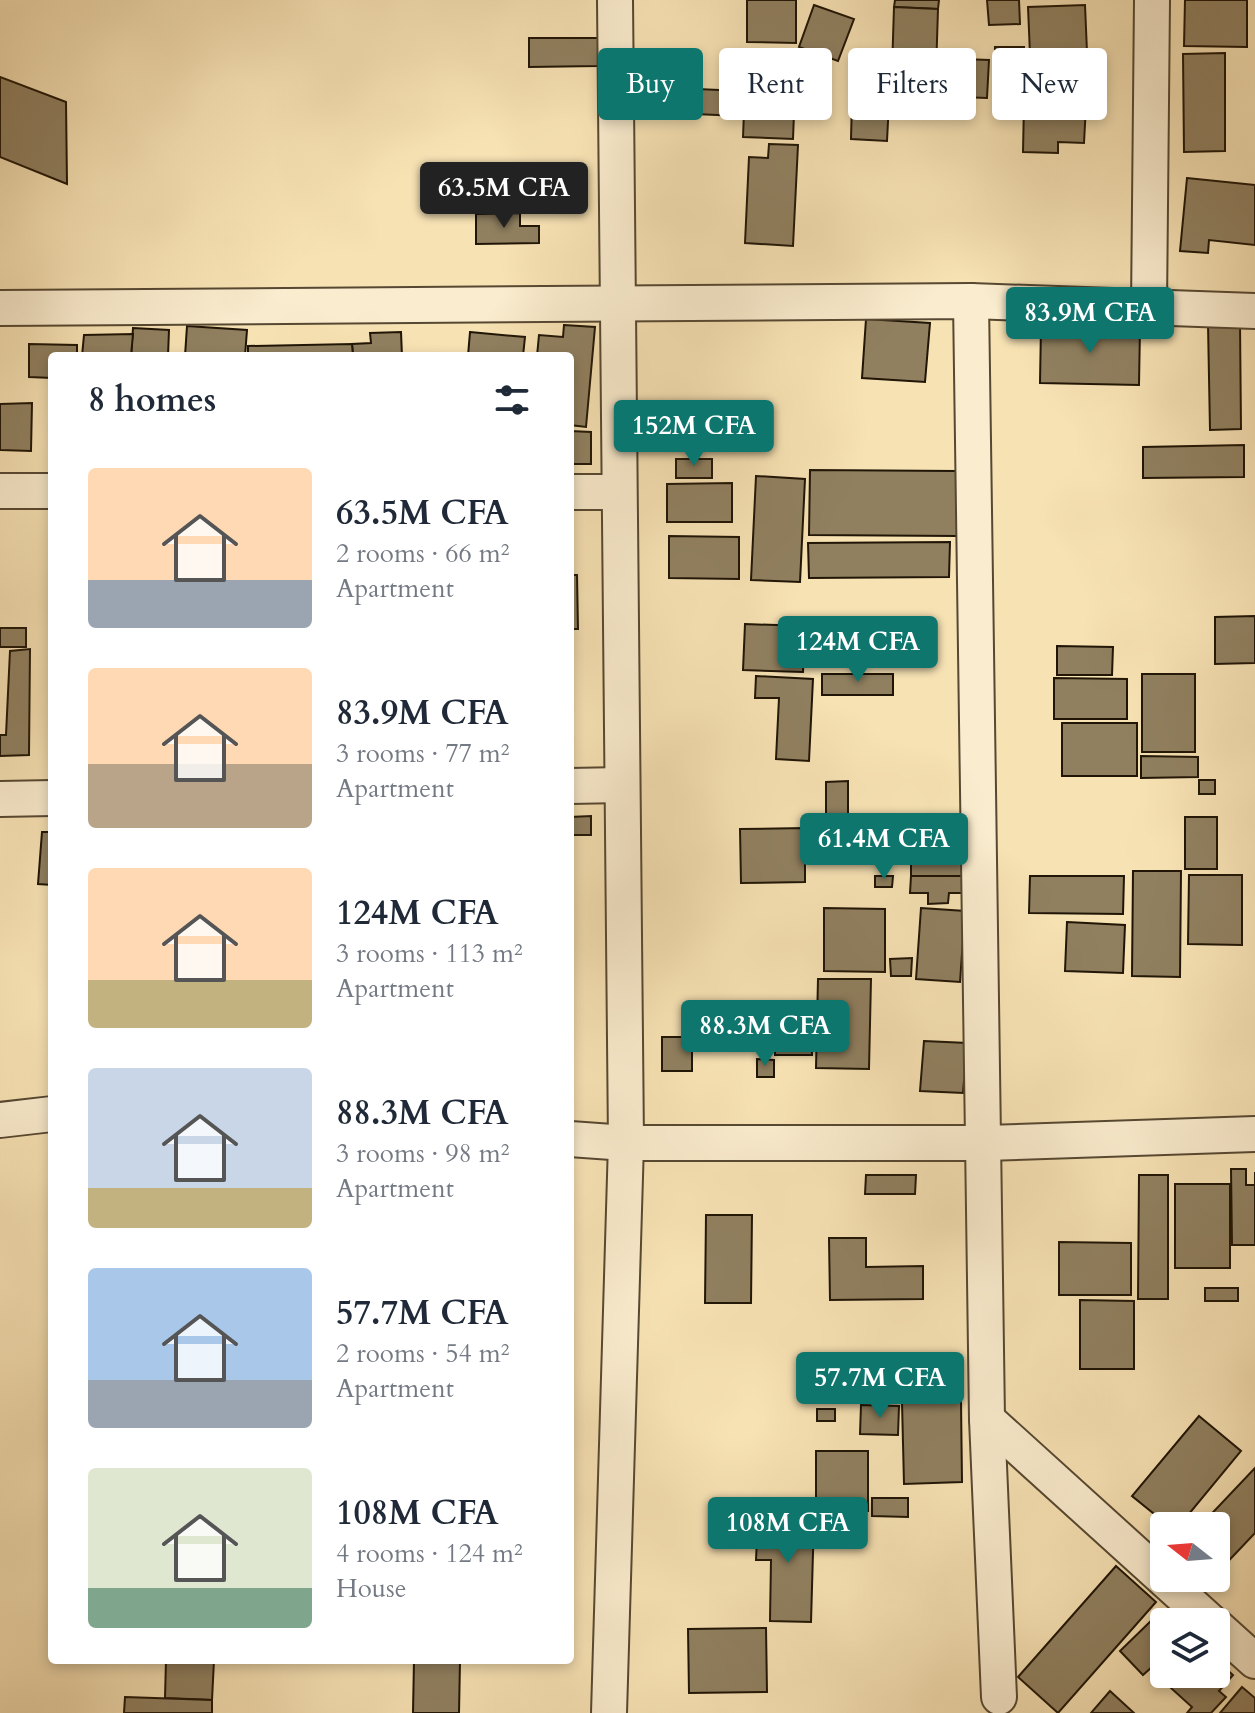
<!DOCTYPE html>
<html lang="en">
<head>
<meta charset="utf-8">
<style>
	body { margin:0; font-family:Cardo,serif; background:#f6f6f7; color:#1f2937; height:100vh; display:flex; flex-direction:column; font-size:30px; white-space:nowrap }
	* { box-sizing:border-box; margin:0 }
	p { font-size:26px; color:#747a83 }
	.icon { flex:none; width:44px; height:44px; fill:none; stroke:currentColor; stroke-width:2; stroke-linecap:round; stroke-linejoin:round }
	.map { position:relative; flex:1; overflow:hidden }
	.side { position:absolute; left:48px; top:352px; width:526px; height:1312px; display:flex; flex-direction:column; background:#fff; border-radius:8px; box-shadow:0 4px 12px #0003 }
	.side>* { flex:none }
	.guide { position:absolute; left:598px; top:48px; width:536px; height:72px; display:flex; gap:16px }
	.needle { width:52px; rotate:287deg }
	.buttons { position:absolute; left:1150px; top:1512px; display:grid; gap:16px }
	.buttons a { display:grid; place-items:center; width:80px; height:80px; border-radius:8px; background:#fff; box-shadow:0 4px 12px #0003; font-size:40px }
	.price { position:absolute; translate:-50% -68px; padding:0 18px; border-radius:8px; background:#0f766e; color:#fff; font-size:26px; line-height:52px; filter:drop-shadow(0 2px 4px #0008) }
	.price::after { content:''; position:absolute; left:50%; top:48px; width:24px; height:18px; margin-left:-12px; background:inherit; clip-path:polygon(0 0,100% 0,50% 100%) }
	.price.selected { background:#222; color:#fff }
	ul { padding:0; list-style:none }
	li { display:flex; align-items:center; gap:24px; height:200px; padding:0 40px }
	li span { display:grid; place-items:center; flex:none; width:224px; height:160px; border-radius:8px; color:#555 }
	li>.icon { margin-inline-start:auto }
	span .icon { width:96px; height:96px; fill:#fffc; stroke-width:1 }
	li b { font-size:34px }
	h2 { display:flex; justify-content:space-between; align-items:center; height:96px; padding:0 40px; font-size:34px }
	.chip { padding:0 28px; border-radius:8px; background:#fff; box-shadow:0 4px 12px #0003; font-size:28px; line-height:72px }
	.chip.selected { background:#0f766e; color:#fff }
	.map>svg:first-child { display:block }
	.building { fill:#908060; stroke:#201506; stroke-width:2 }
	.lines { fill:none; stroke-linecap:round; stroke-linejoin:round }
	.minor-casing { stroke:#564832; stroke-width:38 }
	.minor { stroke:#faecce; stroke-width:34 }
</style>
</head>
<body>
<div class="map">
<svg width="1255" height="1713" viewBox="0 0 1255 1713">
	<rect width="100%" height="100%" fill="#f7e2b4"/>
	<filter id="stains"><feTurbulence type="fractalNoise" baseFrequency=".0025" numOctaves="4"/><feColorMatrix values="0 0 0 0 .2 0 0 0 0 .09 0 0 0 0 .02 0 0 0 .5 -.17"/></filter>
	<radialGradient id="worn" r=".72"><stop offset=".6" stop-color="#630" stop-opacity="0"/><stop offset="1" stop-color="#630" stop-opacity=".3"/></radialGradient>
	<g class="building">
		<path d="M747,0H796V43L747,42Z"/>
		<path d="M895,0H939L938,9L894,7Z"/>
		<path d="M987,0H1019L1020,24L989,25Z"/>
		<path d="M1185,0H1247V47L1184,46Z"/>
		<path d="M814,5L854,19L838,61L799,47Z"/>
		<path d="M1085,5L1089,99L1032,101L1028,7Z"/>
		<path d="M894,7L938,9L935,103L891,101Z"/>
		<path d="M529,38H598V66L529,67Z"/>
		<path d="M995,47H1024L1023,97H994Z"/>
		<path d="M1225,53V151L1184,152L1183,54Z"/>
		<path d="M961,59L989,60L987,98L960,97Z"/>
		<path d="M0,77L66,102L67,184L0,157Z"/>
		<path d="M745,86L795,87L793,139L743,137Z"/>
		<path d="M697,89L741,91L739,116L695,114Z"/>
		<path d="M852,101L889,102L887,141L851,139Z"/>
		<path d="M1024,103L1086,105L1084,143L1058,142V153L1023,152Z"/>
		<path d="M769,144L798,145L793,246L745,243L749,157L768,158Z"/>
		<path d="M1187,178L1255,185V245L1209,240L1208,253L1180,251Z"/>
		<path d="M520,213V226H539V243L476,244V214Z"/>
		<path d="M866,319L930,323L925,382L862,378Z"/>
		<path d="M1240,323L1241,429L1210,430L1208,324Z"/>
		<path d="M564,325L595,327L586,427L570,425V356H537L539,335L563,337Z"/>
		<path d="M187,326L247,330L245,356H185Z"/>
		<path d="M1041,326L1140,327L1139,385L1040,383Z"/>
		<path d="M133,328L169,330L168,356H131Z"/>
		<path d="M401,332L402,356H353L352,344L371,343L370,333Z"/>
		<path d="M470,332L525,337L523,356H468Z"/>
		<path d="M133,334L131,356H82L84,335Z"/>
		<path d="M29,344L77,345V356H52V378L29,377Z"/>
		<path d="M352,344L353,356H248V346Z"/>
		<path d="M32,403L31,451L0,450V404Z"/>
		<path d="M570,431L591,432V464H570Z"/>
		<path d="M1244,445V477L1143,478V447Z"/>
		<rect x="676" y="459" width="36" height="19"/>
		<path d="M810,470L958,471L957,536L809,535Z"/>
		<path d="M756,476L805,479L800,582L751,580Z"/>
		<path d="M732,483V522H667V484Z"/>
		<path d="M669,536L739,537V579L669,578Z"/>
		<path d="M950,542L949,577L809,578L808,543Z"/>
		<path d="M570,575H577L578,629H570Z"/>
		<path d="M1255,616V663L1215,664V617Z"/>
		<path d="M745,624L805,626L803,672L743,670Z"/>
		<rect x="0" y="628" width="26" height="19"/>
		<path d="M1057,646L1113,647L1112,675H1057Z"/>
		<path d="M30,649L29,755L0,756V735H6L10,651Z"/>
		<rect x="822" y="674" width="71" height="21"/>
		<rect x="1142" y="674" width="53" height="78"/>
		<path d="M756,676L813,679L809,761L776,759L779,698H755Z"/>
		<path d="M1054,678L1127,679V719H1054Z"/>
		<rect x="1062" y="723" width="75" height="53"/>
		<path d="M1141,756L1198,757V777L1141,778Z"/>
		<rect x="1199" y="780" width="16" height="14"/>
		<path d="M848,781V840H826V782Z"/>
		<path d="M591,816V835H570V817Z"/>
		<rect x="1185" y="817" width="32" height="52"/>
		<path d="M805,828V882L741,883L740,829Z"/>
		<path d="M42,832H52V885L38,884Z"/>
		<path d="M911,835L964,836V876H911Z"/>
		<path d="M1133,871H1181L1180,977L1132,976Z"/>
		<path d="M1189,875H1242V945L1188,944Z"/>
		<path d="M875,876H893L892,887H875Z"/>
		<path d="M911,876H964V893H949L948,903L928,904V893H910Z"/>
		<path d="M1030,876H1124L1123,914L1029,913Z"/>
		<path d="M824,908L885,909V972L824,971Z"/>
		<path d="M921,908L965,911L960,982L916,979Z"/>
		<path d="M1067,922L1125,925L1123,973L1065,971Z"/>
		<path d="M912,958L911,976H891L890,959Z"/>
		<path d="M818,979H871L869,1069L816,1068Z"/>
		<rect x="775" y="1007" width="37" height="48"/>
		<rect x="662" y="1037" width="30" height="34"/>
		<path d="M924,1041L967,1043L963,1093L920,1091Z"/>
		<path d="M757,1059L774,1060V1077H757Z"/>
		<path d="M1231,1169H1246V1185H1255V1172V1245H1232Z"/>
		<path d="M866,1175H916L915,1194H865Z"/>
		<path d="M1139,1175H1168V1299H1138Z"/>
		<rect x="1175" y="1184" width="55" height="84"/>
		<path d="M706,1215H752L751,1303H705Z"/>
		<path d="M829,1238H866V1267L923,1266V1299L830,1300Z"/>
		<path d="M1059,1242L1131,1243V1295H1059Z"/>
		<rect x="1205" y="1288" width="33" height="13"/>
		<path d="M1080,1300L1134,1301V1369H1080Z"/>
		<path d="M961,1401L962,1482L904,1484L902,1402Z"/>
		<path d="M861,1405L899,1406L898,1435L860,1434Z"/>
		<rect x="817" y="1409" width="18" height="12"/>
		<path d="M1199,1416L1241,1451L1179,1526H1169L1132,1496Z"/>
		<rect x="816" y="1451" width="52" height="60"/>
		<path d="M1255,1468V1533L1217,1573L1216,1526H1200Z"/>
		<path d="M872,1498H908V1517L872,1516Z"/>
		<path d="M758,1516L814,1518L811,1622L770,1621L771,1560H756Z"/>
		<path d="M1116,1566L1156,1602L1058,1713L1018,1677Z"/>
		<path d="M1156,1616L1164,1624V1656L1143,1675L1120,1651Z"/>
		<path d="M766,1628L767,1692L689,1693L688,1629Z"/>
		<path d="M166,1660H214L212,1700L165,1698Z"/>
		<path d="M414,1660L460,1661L459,1713H413Z"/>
		<path d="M1216,1660L1233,1675L1219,1691L1226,1697L1211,1713H1187L1192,1707L1161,1679L1165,1674H1216Z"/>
		<path d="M1242,1687L1255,1698V1713H1220Z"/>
		<path d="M1110,1691L1134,1713H1091Z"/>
		<path d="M125,1697L212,1700V1713H124Z"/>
	</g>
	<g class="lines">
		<defs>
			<g id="minor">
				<path d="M971,301L987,1419L999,1697"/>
				<path d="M1149,307L1152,0"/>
				<path d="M0,308L971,301L1255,311"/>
				<path d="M0,491H52"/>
				<path d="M570,492H619"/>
				<path d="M570,786L622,785"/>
				<path d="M0,799L52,798"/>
				<path d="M0,1120L52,1114"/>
				<path d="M570,1139L626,1143H985L1255,1134"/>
				<path d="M987,1419L1211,1622"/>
				<path d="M1216,1626L1255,1661"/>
				<path d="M609,1713L626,1143L615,0"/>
			</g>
		</defs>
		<use href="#minor" class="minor-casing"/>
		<use href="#minor" class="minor"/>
	</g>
	<rect width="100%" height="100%" filter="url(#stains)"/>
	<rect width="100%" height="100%" fill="url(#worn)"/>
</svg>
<div class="buttons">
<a><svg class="needle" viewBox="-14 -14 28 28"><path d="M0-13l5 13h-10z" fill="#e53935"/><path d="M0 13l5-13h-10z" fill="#747a83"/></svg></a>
<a><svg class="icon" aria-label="layers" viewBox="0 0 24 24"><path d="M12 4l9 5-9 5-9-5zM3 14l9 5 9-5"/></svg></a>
</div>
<b class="price selected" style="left:504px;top:230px">63.5M CFA</b>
<b class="price" style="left:1090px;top:355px">83.9M CFA</b>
<b class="price" style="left:694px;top:468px">152M CFA</b>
<b class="price" style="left:858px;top:684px">124M CFA</b>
<b class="price" style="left:884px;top:881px">61.4M CFA</b>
<b class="price" style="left:765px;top:1068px">88.3M CFA</b>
<b class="price" style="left:880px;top:1420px">57.7M CFA</b>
<b class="price" style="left:788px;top:1565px">108M CFA</b>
<div class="guide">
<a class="chip selected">Buy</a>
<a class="chip">Rent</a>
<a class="chip">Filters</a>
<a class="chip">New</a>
</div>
<section class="side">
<h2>8 homes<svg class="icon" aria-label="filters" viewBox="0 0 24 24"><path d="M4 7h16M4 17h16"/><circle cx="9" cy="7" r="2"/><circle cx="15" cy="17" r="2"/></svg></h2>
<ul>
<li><span style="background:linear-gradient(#ffd9b3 70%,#9aa5b1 0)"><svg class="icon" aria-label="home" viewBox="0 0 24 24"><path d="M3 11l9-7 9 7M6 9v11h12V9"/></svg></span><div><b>63.5M CFA</b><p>2 rooms · 66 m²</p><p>Apartment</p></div></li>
<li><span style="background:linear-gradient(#ffd9b3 60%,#b9a48a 0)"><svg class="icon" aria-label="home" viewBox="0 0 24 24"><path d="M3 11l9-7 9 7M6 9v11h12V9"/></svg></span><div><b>83.9M CFA</b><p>3 rooms · 77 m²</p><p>Apartment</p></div></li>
<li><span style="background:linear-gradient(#ffd9b3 70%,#c2b280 0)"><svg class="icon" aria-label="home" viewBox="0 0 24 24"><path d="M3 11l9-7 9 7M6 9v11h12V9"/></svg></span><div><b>124M CFA</b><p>3 rooms · 113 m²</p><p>Apartment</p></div></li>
<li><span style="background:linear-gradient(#c9d6e8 75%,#c2b280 0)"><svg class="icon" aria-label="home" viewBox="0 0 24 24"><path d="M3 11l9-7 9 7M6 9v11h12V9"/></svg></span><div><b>88.3M CFA</b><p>3 rooms · 98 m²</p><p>Apartment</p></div></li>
<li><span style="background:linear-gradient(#a9c7e8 70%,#9aa5b1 0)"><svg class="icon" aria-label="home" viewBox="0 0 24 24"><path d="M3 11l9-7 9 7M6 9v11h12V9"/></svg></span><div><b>57.7M CFA</b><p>2 rooms · 54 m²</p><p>Apartment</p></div></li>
<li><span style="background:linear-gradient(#dfe7d0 75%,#7fa58c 0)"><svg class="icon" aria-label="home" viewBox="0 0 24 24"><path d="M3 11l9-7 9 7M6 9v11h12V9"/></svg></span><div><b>108M CFA</b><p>4 rooms · 124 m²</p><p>House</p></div></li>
</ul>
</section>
</div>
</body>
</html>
